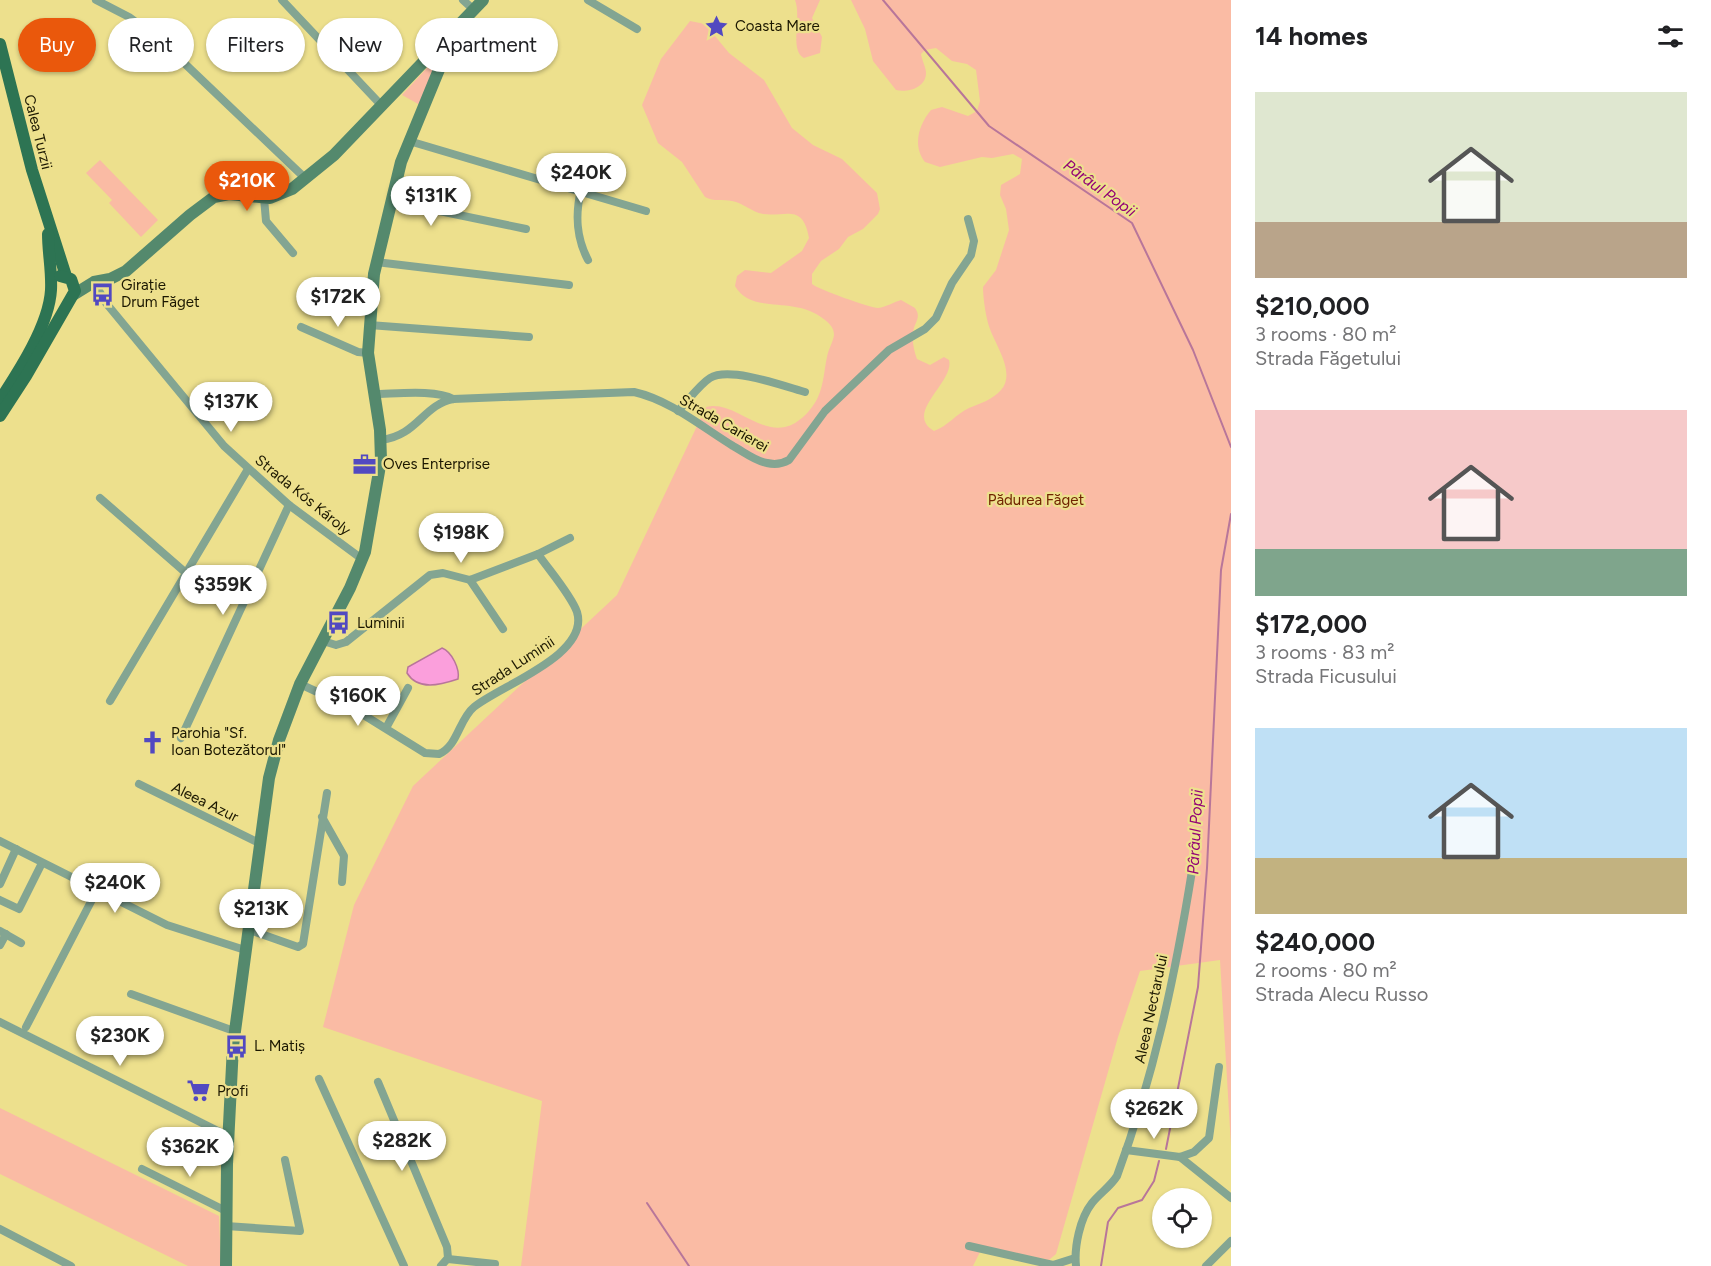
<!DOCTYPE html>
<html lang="en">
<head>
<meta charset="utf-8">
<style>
	body { margin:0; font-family:Figtree,sans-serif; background:#f6f6f6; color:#202124; height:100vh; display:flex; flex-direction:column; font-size:22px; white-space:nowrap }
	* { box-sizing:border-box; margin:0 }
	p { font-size:20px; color:#757577 }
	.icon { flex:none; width:33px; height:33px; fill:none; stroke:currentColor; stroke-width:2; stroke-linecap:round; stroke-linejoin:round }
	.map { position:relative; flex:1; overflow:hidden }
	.panel { display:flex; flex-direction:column; background:#fff; width:480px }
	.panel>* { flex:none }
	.top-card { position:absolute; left:18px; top:18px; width:570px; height:54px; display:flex; gap:12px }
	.fabs { position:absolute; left:1152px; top:1188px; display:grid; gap:12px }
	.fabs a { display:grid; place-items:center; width:60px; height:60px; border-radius:50%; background:#fff; box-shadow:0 2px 4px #0004; font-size:30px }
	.price { position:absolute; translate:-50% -51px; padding:0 14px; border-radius:21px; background:#fff; color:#222; font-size:20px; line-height:39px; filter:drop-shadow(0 2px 3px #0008) }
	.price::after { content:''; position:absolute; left:50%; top:36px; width:18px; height:14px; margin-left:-9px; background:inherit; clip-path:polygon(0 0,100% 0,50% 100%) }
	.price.selected { background:#ea580c; color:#fff }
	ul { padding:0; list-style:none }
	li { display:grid; align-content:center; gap:12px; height:318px; padding:0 24px }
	li span { display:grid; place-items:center; height:186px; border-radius:0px; color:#555 }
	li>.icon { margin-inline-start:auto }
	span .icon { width:108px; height:108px; fill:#fffc; stroke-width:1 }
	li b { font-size:26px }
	h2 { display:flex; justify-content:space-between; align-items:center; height:72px; padding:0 24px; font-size:26px }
	.chip { padding:0 21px; border-radius:27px; background:#fff; box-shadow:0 2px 4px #0004; font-size:21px; line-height:54px }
	.chip.selected { background:#ea580c; color:#fff }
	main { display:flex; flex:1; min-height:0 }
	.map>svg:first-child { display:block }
	.green { fill:#fabba4 }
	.water { fill:#fb9fdc; stroke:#b8769a; stroke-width:1.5 }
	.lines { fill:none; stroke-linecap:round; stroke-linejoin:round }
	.stream { stroke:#b8769a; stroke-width:2 }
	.street { stroke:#83a592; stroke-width:8 }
	.secondary { stroke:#54896d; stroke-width:12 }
	.primary { stroke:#2d7453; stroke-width:12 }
	.labels { text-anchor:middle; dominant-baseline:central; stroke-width:4.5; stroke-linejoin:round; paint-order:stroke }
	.poi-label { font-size:15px; fill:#1b1700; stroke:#ede08d; text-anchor:start }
	.street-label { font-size:15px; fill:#1b1700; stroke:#ede08d }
	.park-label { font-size:15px; fill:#702300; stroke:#ede08d }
	.water-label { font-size:16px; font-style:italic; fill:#940276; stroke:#ede08d }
</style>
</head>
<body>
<main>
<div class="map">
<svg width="1231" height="1266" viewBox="0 0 1231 1266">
	<rect width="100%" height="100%" fill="#ede08d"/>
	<g class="green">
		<path d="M795,0H820L812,18L822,37L820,53L804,58C789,50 802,18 795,0Z"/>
		<path d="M851,0H1231V1146L1220,960L1140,971L1118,1037L1056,1254L1049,1260L983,1246L973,1266H521L542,1101L323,1027L354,905L413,786L617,595L706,407C732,400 757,433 785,427C799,424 812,410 818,397C824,384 824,370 827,357C828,350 833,342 834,335C834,328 830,324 825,320C795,294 752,316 735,286L737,276L745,270L771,273L802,251L809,238C803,203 786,217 763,214C752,212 743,203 732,201C723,199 714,202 705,197L682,162L658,143L642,105L661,59L690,21L705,24L729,53L764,80L792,128L813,145L842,159L877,193L880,209L878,214L863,229L848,237L839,249L821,261L812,274V284C817,289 871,308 878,308C887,307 893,302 901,300L915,308C922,318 914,322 913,333C912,341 914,351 917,359L930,365L944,357L949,360C955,382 903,413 934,431C948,426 956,414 969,408C981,403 992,400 1001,390C1016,373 996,346 990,329C986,319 983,298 983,287L996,270L1009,230L1006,209L1000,195L1001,185L1020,174L1022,159L1013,154L992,158L982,157L940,167L925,162C912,146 919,124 931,110L942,107L968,116L977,111L980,101L976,70L967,64L952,61L936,48L925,50L921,54C922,61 926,67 926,73C926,88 907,93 896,90L873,61L865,29Z"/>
		<path d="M437,57L440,61L420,105L402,95Z"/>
		<path d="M100,160L158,220L141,237L109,203L112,200L86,173Z"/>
		<path d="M0,1108L219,1216L221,1266H188L0,1174Z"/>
	</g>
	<path class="water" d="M442,648C452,652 460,669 458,679C440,685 418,691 407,673L408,667Z"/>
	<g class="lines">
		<g class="stream">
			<path d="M883,0L989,126L1132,223L1193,350L1231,447"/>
			<path d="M1166,1149L1198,987L1207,868L1221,570L1231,514"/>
			<path d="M647,1203L689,1266"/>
			<path d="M1101,1266L1108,1222L1118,1208L1142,1200L1154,1181L1159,1161"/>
		</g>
		<g class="street">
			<path d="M96,0L129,17L161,41L306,179"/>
			<path d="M282,0L382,106"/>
			<path d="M463,0L474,10"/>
			<path d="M588,0L637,29"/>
			<path d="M409,141L646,211"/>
			<path d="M581,190C575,215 576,237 588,260"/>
			<path d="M264,198L266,221L293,253"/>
			<path d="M391,201L526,229"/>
			<path d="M376,262L569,285"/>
			<path d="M94,282L106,303L224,446L289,505L362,559"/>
			<path d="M369,325L529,337"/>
			<path d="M301,327L358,352L368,353"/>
			<path d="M373,394C394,394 436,389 453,399"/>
			<path d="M678,411C688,401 699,385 710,378C729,366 784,386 805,392"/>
			<path d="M381,440C417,436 423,405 453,399L634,392C670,400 702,427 733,446C744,452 755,461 767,463C775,465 782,464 789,460L825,411L889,350L925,329L936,318L952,283L971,255L974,241L968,219"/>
			<path d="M100,498L186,573"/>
			<path d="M538,554L570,538"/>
			<path d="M470,580L503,629"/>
			<path d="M300,684L354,709L425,753L439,754C458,746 459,719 474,707C501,685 590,655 577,612C571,595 549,570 538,554L470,580L443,573L430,575L346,642L336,645L323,641"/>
			<path d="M110,701L248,469"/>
			<path d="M386,728L408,688"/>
			<path d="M181,738L289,505"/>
			<path d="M139,784L259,843"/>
			<path d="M322,817L344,856L342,882"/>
			<path d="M0,841L167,925L245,950"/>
			<path d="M0,884L16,849"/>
			<path d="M0,900L19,909L42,863"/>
			<path d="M247,929L298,947L303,944L327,793"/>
			<path d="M0,931L21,943"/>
			<path d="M0,945L6,934"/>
			<path d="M131,994L234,1031"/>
			<path d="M0,1022L228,1136"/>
			<path d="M26,1027L97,890"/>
			<path d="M319,1079L404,1266"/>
			<path d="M378,1082L447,1247L448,1258L441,1266"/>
			<path d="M1126,1150L1180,1157"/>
			<path d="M1180,1157L1194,1152L1209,1138L1219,1067"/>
			<path d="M1180,1157L1231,1198"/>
			<path d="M142,1169L226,1211"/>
			<path d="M226,1226L300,1231L285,1160"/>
			<path d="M0,1229L71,1266"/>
			<path d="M969,1246L1053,1265L1075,1258"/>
			<path d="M448,1259L495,1264"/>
			<path d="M1076,1266C1074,1247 1080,1218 1092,1203C1100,1193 1110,1187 1117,1176C1154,1076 1175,976 1192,871"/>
			<path d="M1206,1266L1231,1241"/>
		</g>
		<g class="secondary">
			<path d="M73,295L94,282L110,279L126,271L190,215L214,197L229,194L270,198L292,189L334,155L483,0"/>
			<path d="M226,1266L227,1164L233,1046L269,778L279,740L300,684L350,588L365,552L381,460L380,430L368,353L374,274L401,162L445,55L442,43"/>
		</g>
		<g class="primary">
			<path d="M0,44L32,170L66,276"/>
			<path d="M0,400C19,371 49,325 51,290C52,271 48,253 48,234"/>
			<path d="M0,416L26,376L75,291L71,279L60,276"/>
		</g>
	</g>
	<defs>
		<symbol id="sight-bare" viewBox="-9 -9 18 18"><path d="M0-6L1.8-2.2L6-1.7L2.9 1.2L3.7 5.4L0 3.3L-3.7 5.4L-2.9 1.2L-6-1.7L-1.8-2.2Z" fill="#5249c1" stroke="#ede08d" stroke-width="2.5" paint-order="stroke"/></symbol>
		<symbol id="bus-bare" viewBox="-9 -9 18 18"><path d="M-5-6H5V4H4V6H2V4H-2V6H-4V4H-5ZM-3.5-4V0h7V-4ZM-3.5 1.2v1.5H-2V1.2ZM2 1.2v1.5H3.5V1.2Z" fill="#5249c1" stroke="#ede08d" stroke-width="2.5" paint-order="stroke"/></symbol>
		<symbol id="office-bare" viewBox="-9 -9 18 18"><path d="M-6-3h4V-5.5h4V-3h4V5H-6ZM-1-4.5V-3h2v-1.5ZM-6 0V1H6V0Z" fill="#5249c1" stroke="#ede08d" stroke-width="2.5" paint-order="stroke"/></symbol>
		<symbol id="church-bare" viewBox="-9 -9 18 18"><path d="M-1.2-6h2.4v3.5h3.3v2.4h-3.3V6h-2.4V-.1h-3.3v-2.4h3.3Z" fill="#5249c1" stroke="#ede08d" stroke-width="2.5" paint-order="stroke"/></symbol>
		<symbol id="supermarket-bare" viewBox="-9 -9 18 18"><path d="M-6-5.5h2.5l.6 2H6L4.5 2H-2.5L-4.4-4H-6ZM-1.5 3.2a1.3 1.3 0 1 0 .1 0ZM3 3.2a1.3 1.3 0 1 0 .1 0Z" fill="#5249c1" stroke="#ede08d" stroke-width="2.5" paint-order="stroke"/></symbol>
	</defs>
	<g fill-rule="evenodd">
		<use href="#sight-bare" x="700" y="10" width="33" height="33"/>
		<use href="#bus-bare" x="86" y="278" width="33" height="33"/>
		<use href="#office-bare" x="348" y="448" width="33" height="33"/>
		<use href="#bus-bare" x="322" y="606" width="33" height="33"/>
		<use href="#church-bare" x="136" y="726" width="33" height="33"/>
		<use href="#bus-bare" x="220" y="1030" width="33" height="33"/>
		<use href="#supermarket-bare" x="182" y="1074" width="33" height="33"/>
	</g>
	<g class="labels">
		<g class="poi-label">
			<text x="735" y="26">Coasta Mare</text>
			<text x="121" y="285">Girație<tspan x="121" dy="17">Drum Făget</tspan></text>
			<text x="383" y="464">Oves Enterprise</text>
			<text x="357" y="623">Luminii</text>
			<text x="171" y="733">Parohia "Sf.<tspan x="171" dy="17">Ioan Botezătorul"</tspan></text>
			<text x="254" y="1046">L. Matiș</text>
			<text x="217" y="1091">Profi</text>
		</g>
		<g class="street-label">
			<text transform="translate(38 132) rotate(76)">Calea Turzii</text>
			<text transform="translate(724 423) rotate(30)">Strada Carierei</text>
			<text transform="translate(303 495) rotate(39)">Strada Kós Károly</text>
			<text transform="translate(513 666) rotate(-33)">Strada Luminii</text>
			<text transform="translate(205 802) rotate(26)">Aleea Azur</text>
			<text transform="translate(1151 1009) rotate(-78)">Aleea Nectarului</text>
		</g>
		<g class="park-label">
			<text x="1036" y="500">Pădurea Făget</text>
		</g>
		<g class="water-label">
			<text transform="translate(1100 188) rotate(36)">Pârâul Popii</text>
			<text transform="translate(1195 832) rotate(-87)">Pârâul Popii</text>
		</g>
	</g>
</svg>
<div class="fabs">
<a><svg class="icon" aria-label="locate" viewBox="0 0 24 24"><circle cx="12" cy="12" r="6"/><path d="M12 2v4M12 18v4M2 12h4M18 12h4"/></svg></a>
</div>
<b class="price" style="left:581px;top:204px">$240K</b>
<b class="price selected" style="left:247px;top:212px">$210K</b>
<b class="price" style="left:431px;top:227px">$131K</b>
<b class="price" style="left:338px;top:328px">$172K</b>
<b class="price" style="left:231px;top:433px">$137K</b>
<b class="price" style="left:461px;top:564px">$198K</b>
<b class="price" style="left:223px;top:616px">$359K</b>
<b class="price" style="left:358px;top:727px">$160K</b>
<b class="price" style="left:115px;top:914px">$240K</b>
<b class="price" style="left:261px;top:940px">$213K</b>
<b class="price" style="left:120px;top:1067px">$230K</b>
<b class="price" style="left:1154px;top:1140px">$262K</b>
<b class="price" style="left:402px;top:1172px">$282K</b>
<b class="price" style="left:190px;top:1178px">$362K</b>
<div class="top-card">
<a class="chip selected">Buy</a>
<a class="chip">Rent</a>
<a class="chip">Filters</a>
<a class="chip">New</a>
<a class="chip">Apartment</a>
</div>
</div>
<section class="panel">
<h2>14 homes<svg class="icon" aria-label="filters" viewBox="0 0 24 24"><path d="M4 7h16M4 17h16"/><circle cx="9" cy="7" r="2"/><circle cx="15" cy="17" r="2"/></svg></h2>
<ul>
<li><span style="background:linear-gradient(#dfe7d0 70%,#b9a48a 0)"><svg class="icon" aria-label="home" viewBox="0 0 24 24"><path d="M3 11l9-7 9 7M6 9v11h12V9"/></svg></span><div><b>$210,000</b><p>3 rooms · 80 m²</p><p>Strada Făgetului</p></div></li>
<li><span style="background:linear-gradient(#f6c9c9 75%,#7fa58c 0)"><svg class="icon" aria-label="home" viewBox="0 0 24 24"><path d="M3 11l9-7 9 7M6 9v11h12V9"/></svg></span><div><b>$172,000</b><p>3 rooms · 83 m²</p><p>Strada Ficusului</p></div></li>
<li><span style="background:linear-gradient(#bfe0f5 70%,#c2b280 0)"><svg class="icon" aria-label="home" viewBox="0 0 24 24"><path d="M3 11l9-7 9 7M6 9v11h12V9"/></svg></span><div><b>$240,000</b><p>2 rooms · 80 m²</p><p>Strada Alecu Russo</p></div></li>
</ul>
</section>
</main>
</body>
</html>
